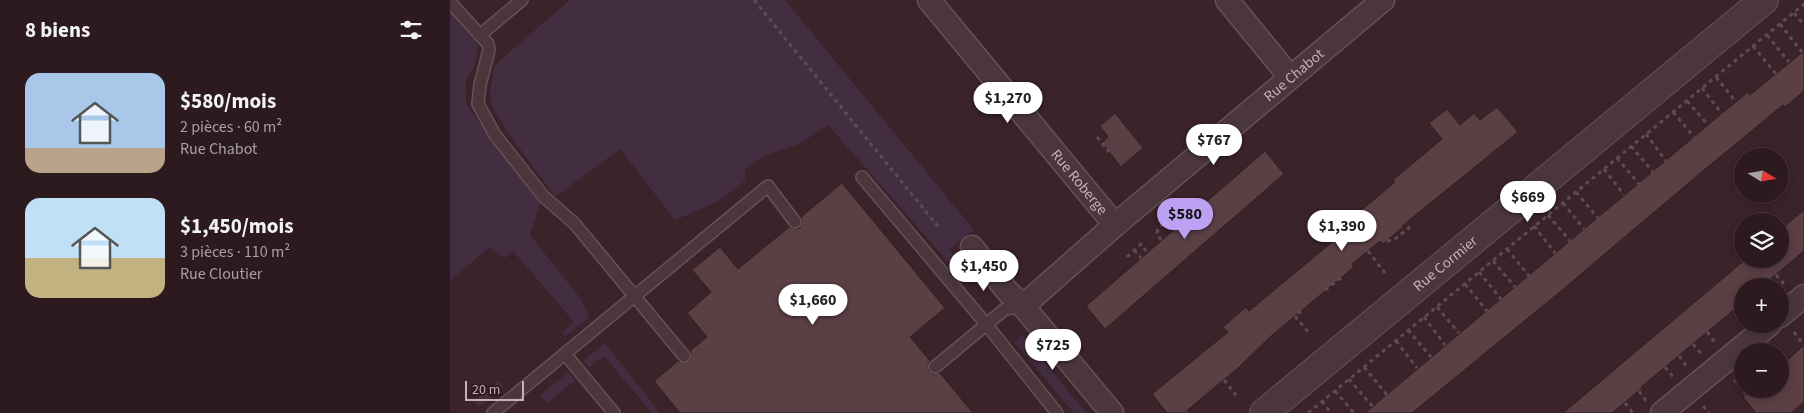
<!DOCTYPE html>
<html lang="fr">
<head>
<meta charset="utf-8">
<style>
	body { margin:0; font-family:"Source Sans 3",sans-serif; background:#38272c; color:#f1f3f6; height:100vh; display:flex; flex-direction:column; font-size:19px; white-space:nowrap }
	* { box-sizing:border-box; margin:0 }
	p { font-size:16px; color:#a6a1a4 }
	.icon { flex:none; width:28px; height:28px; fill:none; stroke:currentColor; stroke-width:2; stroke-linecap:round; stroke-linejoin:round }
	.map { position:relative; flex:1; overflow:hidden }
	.sheet { display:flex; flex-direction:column; background:#2c1a1f; width:450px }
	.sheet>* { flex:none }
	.needle { width:32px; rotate:101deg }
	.tools { position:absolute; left:1284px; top:148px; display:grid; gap:10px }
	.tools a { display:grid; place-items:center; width:55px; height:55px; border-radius:50%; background:#2c1a1f; box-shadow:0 2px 8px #0003,0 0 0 1px #48383d; font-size:25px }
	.scale { position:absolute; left:15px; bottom:12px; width:59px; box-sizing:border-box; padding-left:5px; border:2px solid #c6b2b6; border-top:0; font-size:14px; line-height:18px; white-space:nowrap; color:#c6b2b6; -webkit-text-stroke:4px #2f1c21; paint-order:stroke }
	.price { position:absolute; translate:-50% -42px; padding:0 11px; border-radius:18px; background:#fff; color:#222; font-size:16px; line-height:32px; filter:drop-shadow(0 1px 2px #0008) }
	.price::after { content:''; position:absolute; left:50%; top:30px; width:15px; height:11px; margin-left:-8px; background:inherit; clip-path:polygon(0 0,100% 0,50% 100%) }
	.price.current { background:#bca0f2; color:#111 }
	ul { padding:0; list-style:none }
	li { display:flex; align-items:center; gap:15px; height:125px; padding:0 25px }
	li span { display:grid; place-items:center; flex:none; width:140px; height:100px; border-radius:15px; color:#555 }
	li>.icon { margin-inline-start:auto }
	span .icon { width:60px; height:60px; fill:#fffc; stroke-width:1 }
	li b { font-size:21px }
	h2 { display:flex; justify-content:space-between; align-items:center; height:60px; padding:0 25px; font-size:21px }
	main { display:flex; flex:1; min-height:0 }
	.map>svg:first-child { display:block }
	.green { fill:#432d41 }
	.building { fill:#5a3f45; stroke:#311e23 }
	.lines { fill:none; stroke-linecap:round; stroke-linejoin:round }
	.service-casing { stroke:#655256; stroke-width:14 }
	.minor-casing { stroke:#655256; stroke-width:25 }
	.tertiary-casing { stroke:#655256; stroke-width:30 }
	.path { stroke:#5f4a58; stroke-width:3; stroke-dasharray:4 4; stroke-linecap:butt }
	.service { stroke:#4b373b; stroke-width:11 }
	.minor { stroke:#4b373b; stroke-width:22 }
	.tertiary { stroke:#4b373b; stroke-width:28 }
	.labels { text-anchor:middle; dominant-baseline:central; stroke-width:4.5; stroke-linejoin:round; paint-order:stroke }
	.street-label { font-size:15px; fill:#c6b2b6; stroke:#2f1c21 }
</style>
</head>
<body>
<main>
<section class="sheet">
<h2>8 biens<svg class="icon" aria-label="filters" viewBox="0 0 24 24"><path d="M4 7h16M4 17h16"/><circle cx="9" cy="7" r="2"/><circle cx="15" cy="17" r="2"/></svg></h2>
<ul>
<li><span style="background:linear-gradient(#a9c7e8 75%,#b9a48a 0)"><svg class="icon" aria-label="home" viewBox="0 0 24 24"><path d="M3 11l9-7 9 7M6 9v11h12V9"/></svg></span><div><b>$580/mois</b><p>2 pièces · 60 m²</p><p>Rue Chabot</p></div></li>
<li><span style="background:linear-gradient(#bfe0f5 60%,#c2b280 0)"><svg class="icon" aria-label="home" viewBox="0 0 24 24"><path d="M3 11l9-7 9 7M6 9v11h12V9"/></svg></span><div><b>$1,450/mois</b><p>3 pièces · 110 m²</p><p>Rue Cloutier</p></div></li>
</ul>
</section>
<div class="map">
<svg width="1354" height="413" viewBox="0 0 1354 413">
	<rect width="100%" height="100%" fill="#3a2329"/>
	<g class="green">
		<path d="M120,0H335L524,230L499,249L519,274H513L506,271L378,125L351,143L314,156L295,170V181L267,202L225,220L170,149L105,197L59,134L42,107L40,91L44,67L57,54Z"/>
		<path d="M0,12L28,43L25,65L16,80V104L90,204L80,235L131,299L139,318L115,336L112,332L124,322L63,251L55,258L40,247L0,280Z"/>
		<path d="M572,334L636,413H624L565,343Z"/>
		<path d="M155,343L210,413H202L154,356L139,367L133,361Z"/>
		<path d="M118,372L125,380L97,403L90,395Z"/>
		<path d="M49,381L54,387L29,407L24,401Z"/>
	</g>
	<g class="building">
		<path d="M1354,51V91L1335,107L1333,105L1248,175L1111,291L962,413H915L1258,125L1298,92L1300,95Z"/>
		<path d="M1047,107L1068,132L952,226L953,227L933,244L930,241L918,251L902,264L904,267L821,336L788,368L747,402L734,413H717L702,394L778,332L773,327L796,307L799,311L893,233L889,229L945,182L943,180L992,139L979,123L997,109L1010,125L1024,113L1030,120Z"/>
		<path d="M665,113L693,148L671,167L652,143L658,137L650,126Z"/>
		<path d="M815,151L834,174L655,329L636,306Z"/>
		<path d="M392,183L495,308L460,337L480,361L478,365L479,371L483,374L490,373L523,413H230L204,381L228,361L235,363L239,361L241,355L240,351L257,337L237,313L261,292L242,270L270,247L288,269L339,227L345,229L350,228L352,222L351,217Z"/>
		<path d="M1354,210V251L1312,286H1292V303L1191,387L1192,388L1162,413H1113L1296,259H1330V230Z"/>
		<path d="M1354,345V402L1341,413H1306L1293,397L1302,389H1330V367Z"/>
	</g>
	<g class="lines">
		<defs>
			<g id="service">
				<path d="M0,2L30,35L72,0"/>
				<path d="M30,35L38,44L39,50L30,85L28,104L45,135L94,197L124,223L234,356"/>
				<path d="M412,177L536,324L607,413"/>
				<path d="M115,354L164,413"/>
				<path d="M485,367L555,309L573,306"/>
				<path d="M43,413L318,186L345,222"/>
			</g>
			<g id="minor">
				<path id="s1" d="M479,0L665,225"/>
				<path d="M777,0L840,77"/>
				<path d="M522,247L558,292L573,306L662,413"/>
				<path id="s2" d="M573,306L665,225L933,0"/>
				<path d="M1330,316L1354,296"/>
				<path d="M1212,413L1320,324"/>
			</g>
			<g id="tertiary">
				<path id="s3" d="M814,413L1314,0"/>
			</g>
		</defs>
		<use href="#service" class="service-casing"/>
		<use href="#minor" class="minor-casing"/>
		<use href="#tertiary" class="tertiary-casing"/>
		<g class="path">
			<path d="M304,0L490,229"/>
			<path d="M1344,13L1354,25"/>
			<path d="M1330,24L1352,52"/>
			<path d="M1317,35L1339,62"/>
			<path d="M1303,46L1326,74"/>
			<path d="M1266,77L1286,102"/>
			<path d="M1252,88L1272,114"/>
			<path d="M1237,101L1258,125"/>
			<path d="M1223,112L1244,137"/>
			<path d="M1196,134L1216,161"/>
			<path d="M647,137L659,152"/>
			<path d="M1181,146L1203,172"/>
			<path d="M1167,158L1189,184"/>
			<path d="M1154,169L1174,195"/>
			<path d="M1126,192L1148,218"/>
			<path d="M1113,203L1134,229"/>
			<path d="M1098,215L1120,241"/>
			<path d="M1084,226L1105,253"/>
			<path d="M711,240L707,233L708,229L714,222"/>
			<path d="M937,241L944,240L961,226"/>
			<path d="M1057,249L1079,276"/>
			<path d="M684,250L691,258"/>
			<path d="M918,251L935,273"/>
			<path d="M677,257L691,244L697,252"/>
			<path d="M1043,261L1065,287"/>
			<path d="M1029,272L1051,299"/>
			<path d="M1326,275L1336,286"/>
			<path d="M1015,284L1037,311"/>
			<path d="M875,290L892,277"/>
			<path d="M987,307L1009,333"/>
			<path d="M1284,309L1292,319"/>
			<path d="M851,311L845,316L860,334"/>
			<path d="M974,317L995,345"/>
			<path d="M958,330L981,357"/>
			<path d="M1257,332L1266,344"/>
			<path d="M1344,332L1354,345"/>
			<path d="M946,341L967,368"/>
			<path d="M1243,344L1252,355"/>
			<path d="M1229,356L1237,367"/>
			<path d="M914,367L937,395"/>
			<path d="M1215,367L1224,378"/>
			<path d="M899,379L923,407"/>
			<path d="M1284,379L1296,394"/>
			<path d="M774,380L786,395"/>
			<path d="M885,391L904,413"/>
			<path d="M1189,391L1196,401"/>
			<path d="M872,401L881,413"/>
			<path d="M1175,403L1183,413"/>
			<path d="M1253,406L1259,413"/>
			<path d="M736,412L737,413"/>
			<path d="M858,413L1354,4"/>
		</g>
		<use href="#service" class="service"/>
		<use href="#minor" class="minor"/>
		<use href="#tertiary" class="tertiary"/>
	</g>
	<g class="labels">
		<g class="street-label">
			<text stroke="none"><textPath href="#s2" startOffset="356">Rue Chabot</textPath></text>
			<text stroke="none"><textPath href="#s1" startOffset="236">Rue Roberge</textPath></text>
			<text stroke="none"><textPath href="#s3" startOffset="235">Rue Cormier</textPath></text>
		</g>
	</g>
</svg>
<div class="tools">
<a><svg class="needle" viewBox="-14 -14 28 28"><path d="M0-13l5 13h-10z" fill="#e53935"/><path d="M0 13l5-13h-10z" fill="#a6a1a4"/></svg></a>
<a><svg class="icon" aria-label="layers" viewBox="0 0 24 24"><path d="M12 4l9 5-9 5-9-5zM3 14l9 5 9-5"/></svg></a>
<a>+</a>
<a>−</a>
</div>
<div class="scale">20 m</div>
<b class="price" style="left:558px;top:124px">$1,270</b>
<b class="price" style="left:764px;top:166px">$767</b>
<b class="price" style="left:1078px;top:223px">$669</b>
<b class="price current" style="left:735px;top:240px">$580</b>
<b class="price" style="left:892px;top:252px">$1,390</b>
<b class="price" style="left:534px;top:292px">$1,450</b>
<b class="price" style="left:363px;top:326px">$1,660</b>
<b class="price" style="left:603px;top:371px">$725</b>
</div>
</main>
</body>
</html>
